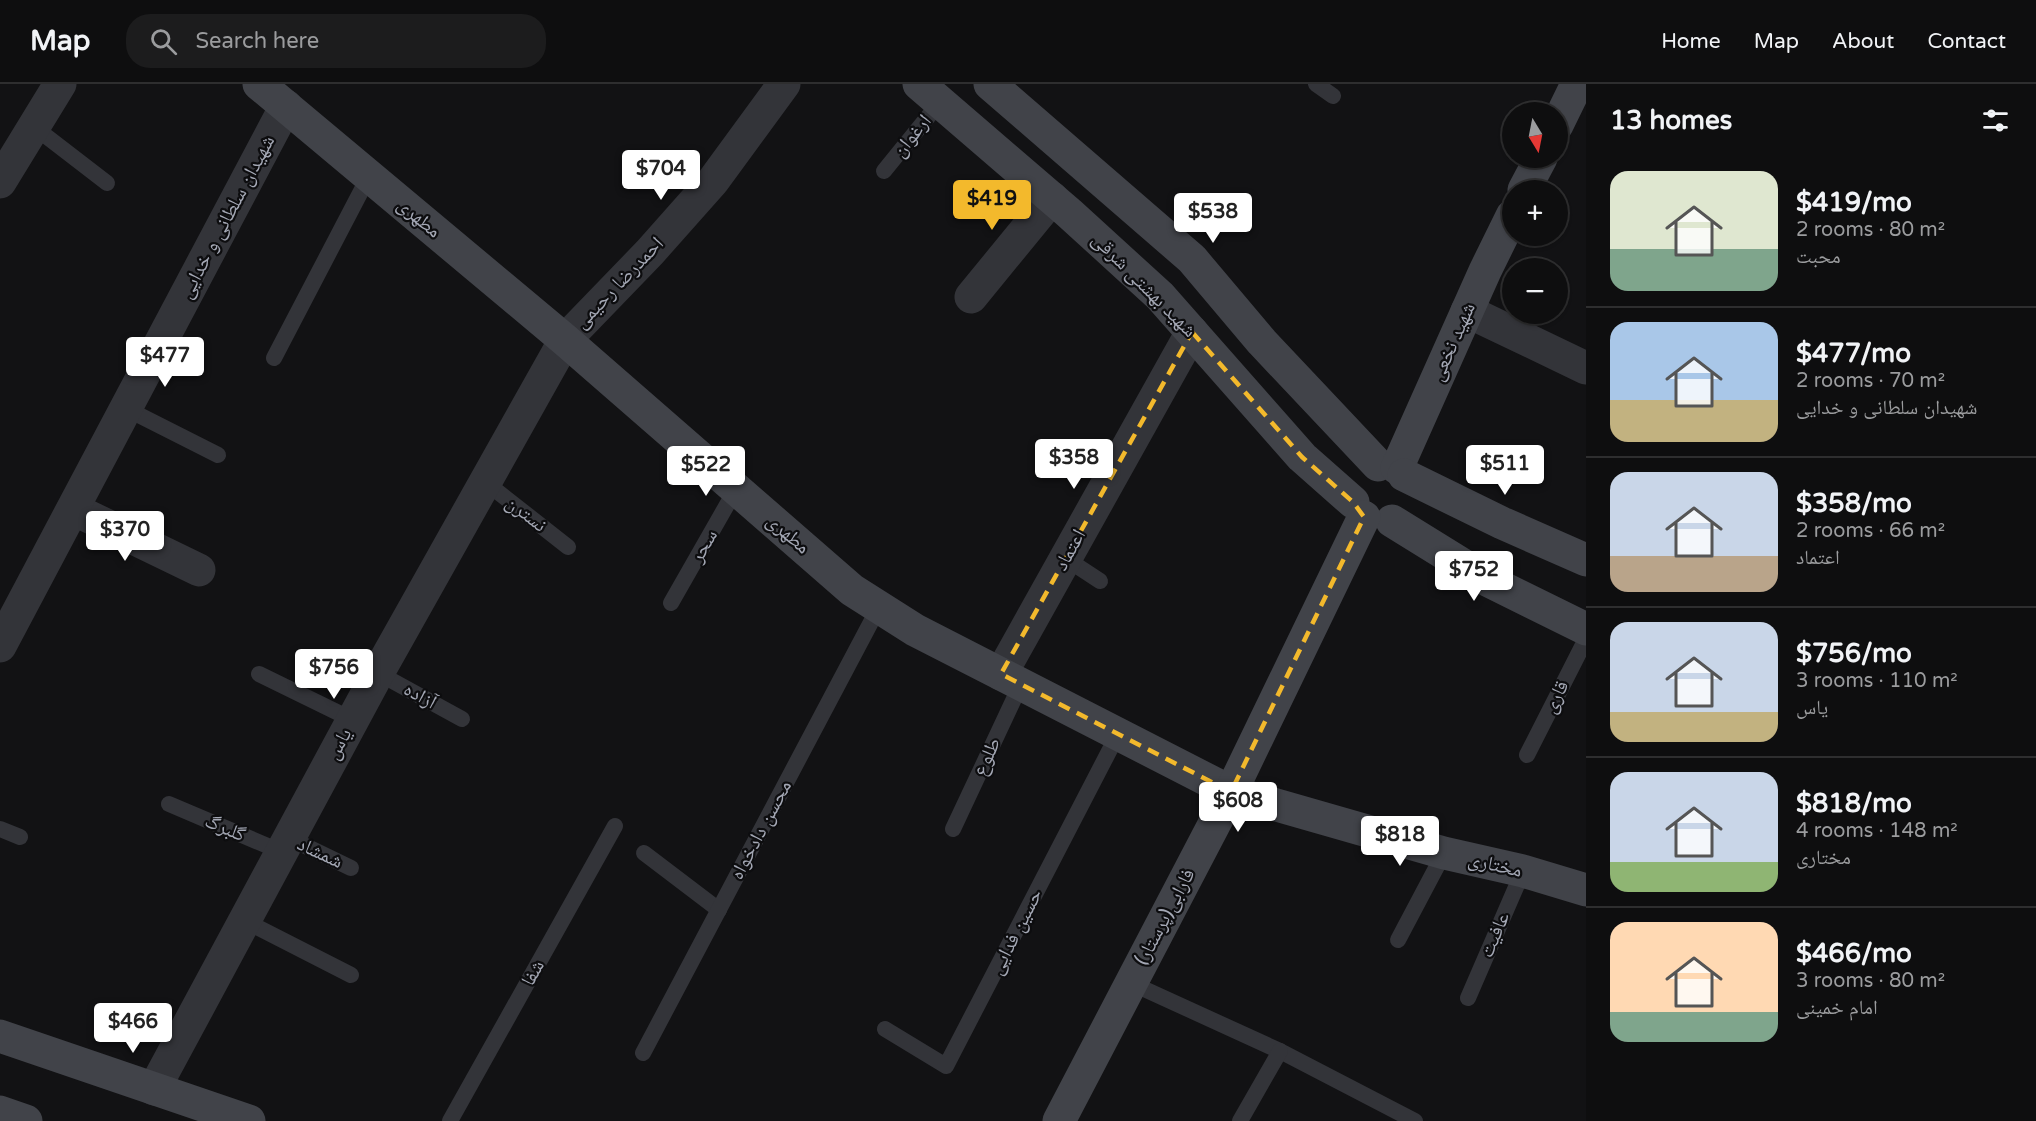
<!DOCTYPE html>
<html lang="en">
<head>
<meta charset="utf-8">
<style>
	body { margin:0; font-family:"Varela Round","Noto Naskh Arabic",sans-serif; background:#1c1c1d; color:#f1f3f6; height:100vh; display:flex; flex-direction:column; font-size:22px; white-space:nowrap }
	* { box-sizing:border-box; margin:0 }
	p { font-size:20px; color:#9b9c9e }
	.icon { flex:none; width:33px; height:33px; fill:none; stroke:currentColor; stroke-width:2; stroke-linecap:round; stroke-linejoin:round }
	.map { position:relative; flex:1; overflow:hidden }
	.drawer { display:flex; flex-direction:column; background:#0e0e0f; width:450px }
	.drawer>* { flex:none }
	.needle { width:39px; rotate:170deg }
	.tools { position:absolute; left:1502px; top:18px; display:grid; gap:12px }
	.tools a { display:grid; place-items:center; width:66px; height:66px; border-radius:50%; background:#0e0e0f; box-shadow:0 2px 4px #0004,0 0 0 2px #2e2e2f; font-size:30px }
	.price { position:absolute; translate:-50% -51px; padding:0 14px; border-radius:6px; background:#fff; color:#222; font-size:20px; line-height:39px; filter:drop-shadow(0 2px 3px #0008) }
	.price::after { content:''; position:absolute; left:50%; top:36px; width:18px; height:14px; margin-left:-9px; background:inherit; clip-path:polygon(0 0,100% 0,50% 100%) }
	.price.current { background:#f3b92c; color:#111 }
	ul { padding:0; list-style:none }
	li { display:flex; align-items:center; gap:18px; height:150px; padding:0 24px }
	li+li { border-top:2px solid #2e2e2f }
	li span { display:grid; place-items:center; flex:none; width:168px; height:120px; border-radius:18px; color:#555 }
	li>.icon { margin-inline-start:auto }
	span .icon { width:72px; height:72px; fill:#fffc; stroke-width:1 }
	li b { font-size:26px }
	h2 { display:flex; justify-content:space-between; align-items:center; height:72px; padding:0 24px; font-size:26px }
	header { display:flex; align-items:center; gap:36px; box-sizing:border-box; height:84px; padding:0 30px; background:#0e0e0f; border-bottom:2px solid #2e2e2f }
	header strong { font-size:28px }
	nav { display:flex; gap:33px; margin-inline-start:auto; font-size:21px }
	.search { width:420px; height:54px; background:#1c1c1d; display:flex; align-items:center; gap:15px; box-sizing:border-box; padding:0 21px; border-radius:24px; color:#9b9c9e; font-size:22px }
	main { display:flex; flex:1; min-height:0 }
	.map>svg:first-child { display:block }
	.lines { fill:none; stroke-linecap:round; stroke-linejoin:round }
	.lane { stroke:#333439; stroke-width:16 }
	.street { stroke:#333439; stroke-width:33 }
	.secondary { stroke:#414349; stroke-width:33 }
	.marked { fill:none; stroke:#f3b92c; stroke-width:4.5; stroke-dasharray:12 8; stroke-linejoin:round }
	.labels { text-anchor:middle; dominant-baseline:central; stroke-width:4.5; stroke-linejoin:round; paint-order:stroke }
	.street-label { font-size:20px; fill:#a4a8b5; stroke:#0d0d0f }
</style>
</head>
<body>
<header>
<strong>Map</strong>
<div class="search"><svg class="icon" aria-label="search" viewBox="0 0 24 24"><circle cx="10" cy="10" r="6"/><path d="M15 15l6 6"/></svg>Search here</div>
<nav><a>Home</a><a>Map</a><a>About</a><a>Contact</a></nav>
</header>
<main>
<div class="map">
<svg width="1586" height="1037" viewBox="0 0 1586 1037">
	<rect width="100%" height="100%" fill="#121214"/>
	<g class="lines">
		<g class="lane">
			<path d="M1316,0L1333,12"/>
			<path d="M33,42L107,99"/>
			<path d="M884,87L940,18"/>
			<path d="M274,274L369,92"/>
			<path d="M125,324L218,371"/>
			<path d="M484,397L568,463"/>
			<path d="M1065,474L1100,497"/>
			<path d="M671,519L736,405"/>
			<path d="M378,589L462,635"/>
			<path d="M259,590L353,636"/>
			<path d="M1527,671L1586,555"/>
			<path d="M169,720L282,768"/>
			<path d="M0,745L20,753"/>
			<path d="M953,745L1021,600"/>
			<path d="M289,754L351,784"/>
			<path d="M644,769L719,826"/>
			<path d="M245,837L351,891"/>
			<path d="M1398,856L1444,769"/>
			<path d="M1131,899L1280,967L1415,1037"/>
			<path d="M1468,914L1523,787"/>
			<path d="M885,945L946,982L1118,650"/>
			<path d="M643,969L879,523"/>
			<path d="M450,1037L615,742"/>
			<path d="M1240,1037L1280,967"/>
		</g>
		<g class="street">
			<path d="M0,98L60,0"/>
			<path d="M971,213L1052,114"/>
			<path d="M1467,227L1586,284"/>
			<path d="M73,425L199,486"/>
			<path d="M0,562L286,22"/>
			<path d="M1001,590L1192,248"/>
			<path d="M154,1005L378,589L565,256L650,168L713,97L784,0"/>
		</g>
		<g class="secondary">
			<path d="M259,0L565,256L852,506L915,546L1231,708L1444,769L1523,787L1586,806"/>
			<path d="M919,0L1069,129L1160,212L1302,373L1353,418"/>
			<path d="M990,0L1192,175L1262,258L1378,381"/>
			<path d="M1557,41L1577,0"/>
			<path d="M1524,106L1541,74"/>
			<path d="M1397,384L1485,187L1512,132"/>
			<path d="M1404,391L1502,439L1586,476"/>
			<path d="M1392,437L1489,497L1586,545"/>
			<path d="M0,952L249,1037"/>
			<path d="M0,1028L26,1037"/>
			<path d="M1059,1037L1231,708L1364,433"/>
		</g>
	</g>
	<path class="marked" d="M1192,248L1302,373L1353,418L1364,433L1231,708L1001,590Z"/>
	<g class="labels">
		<g class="street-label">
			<text transform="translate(912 52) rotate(-51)">ارغوان</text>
			<text transform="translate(227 133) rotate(-62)">شهیدان سلطانی و خدایی</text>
			<text transform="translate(419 134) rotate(40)">مطهری</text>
			<text transform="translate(619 199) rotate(-46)">احمدرضا رحیمی</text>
			<text transform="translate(1144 201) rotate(45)">شهید بهشتی شرقی</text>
			<text transform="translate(1453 258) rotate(-66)">شهید نخعی</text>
			<text transform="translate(526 430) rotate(38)">نسترن</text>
			<text transform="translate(788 450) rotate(41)">مطهری</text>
			<text transform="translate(704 462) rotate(-60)">سحر</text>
			<text transform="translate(1070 466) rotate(-61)">اعتماد</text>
			<text transform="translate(420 612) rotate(29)">آزاده</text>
			<text transform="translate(1556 613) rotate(-63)">قاری</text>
			<text transform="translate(339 660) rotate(-61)">یاس</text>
			<text transform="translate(987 673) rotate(-65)">طلوع</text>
			<text transform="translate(225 744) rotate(23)">گلبرگ</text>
			<text transform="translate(761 746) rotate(-62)">محسن دادخواه</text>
			<text transform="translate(320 769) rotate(25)">شمشاد</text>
			<text transform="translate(1495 781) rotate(13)">مختاری</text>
			<text transform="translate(1165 833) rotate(-62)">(پرستار)فارابی</text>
			<text transform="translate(1016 848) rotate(-63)">حسین فدایی</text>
			<text transform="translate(1495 851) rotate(-67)">عافیت</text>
			<text transform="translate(533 889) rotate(-61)">شفا</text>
		</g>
	</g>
</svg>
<div class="tools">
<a><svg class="needle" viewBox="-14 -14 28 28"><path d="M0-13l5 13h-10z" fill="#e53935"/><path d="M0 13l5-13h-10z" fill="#9b9c9e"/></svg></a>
<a>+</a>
<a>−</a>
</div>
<b class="price" style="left:661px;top:117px">$704</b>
<b class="price current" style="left:992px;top:147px">$419</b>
<b class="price" style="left:1213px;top:160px">$538</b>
<b class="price" style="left:165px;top:304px">$477</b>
<b class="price" style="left:1074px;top:406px">$358</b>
<b class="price" style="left:1505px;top:412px">$511</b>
<b class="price" style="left:706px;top:413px">$522</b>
<b class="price" style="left:125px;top:478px">$370</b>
<b class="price" style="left:1474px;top:518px">$752</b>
<b class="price" style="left:334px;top:616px">$756</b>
<b class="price" style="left:1238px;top:749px">$608</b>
<b class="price" style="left:1400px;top:783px">$818</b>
<b class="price" style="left:133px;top:970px">$466</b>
</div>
<section class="drawer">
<h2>13 homes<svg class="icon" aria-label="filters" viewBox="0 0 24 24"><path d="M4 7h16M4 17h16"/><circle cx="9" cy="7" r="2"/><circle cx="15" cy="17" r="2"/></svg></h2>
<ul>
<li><span style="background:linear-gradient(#dfe7d0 65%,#7fa58c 0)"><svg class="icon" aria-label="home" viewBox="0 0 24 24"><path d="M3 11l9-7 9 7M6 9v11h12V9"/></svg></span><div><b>$419/mo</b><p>2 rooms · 80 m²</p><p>محبت</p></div></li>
<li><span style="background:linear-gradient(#a9c7e8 65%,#c2b280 0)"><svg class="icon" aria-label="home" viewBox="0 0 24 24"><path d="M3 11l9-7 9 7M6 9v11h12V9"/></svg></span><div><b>$477/mo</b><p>2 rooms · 70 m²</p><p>شهیدان سلطانی و خدایی</p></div></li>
<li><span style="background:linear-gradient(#c9d6e8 70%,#b9a48a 0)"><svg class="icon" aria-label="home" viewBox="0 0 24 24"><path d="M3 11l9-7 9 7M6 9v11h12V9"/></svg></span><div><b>$358/mo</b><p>2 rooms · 66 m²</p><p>اعتماد</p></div></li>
<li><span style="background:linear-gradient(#c9d6e8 75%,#c2b280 0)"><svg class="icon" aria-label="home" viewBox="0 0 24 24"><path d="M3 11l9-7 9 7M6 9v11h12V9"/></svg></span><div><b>$756/mo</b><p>3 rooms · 110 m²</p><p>یاس</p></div></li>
<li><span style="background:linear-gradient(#c9d6e8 75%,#8fb573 0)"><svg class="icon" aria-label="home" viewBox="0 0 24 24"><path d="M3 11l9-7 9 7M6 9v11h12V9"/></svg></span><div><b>$818/mo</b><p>4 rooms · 148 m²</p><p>مختاری</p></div></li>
<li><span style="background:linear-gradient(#ffd9b3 75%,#7fa58c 0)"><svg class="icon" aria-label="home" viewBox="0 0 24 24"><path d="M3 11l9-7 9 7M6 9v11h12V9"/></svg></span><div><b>$466/mo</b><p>3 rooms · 80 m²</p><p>امام خمینی</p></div></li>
</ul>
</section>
</main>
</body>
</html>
